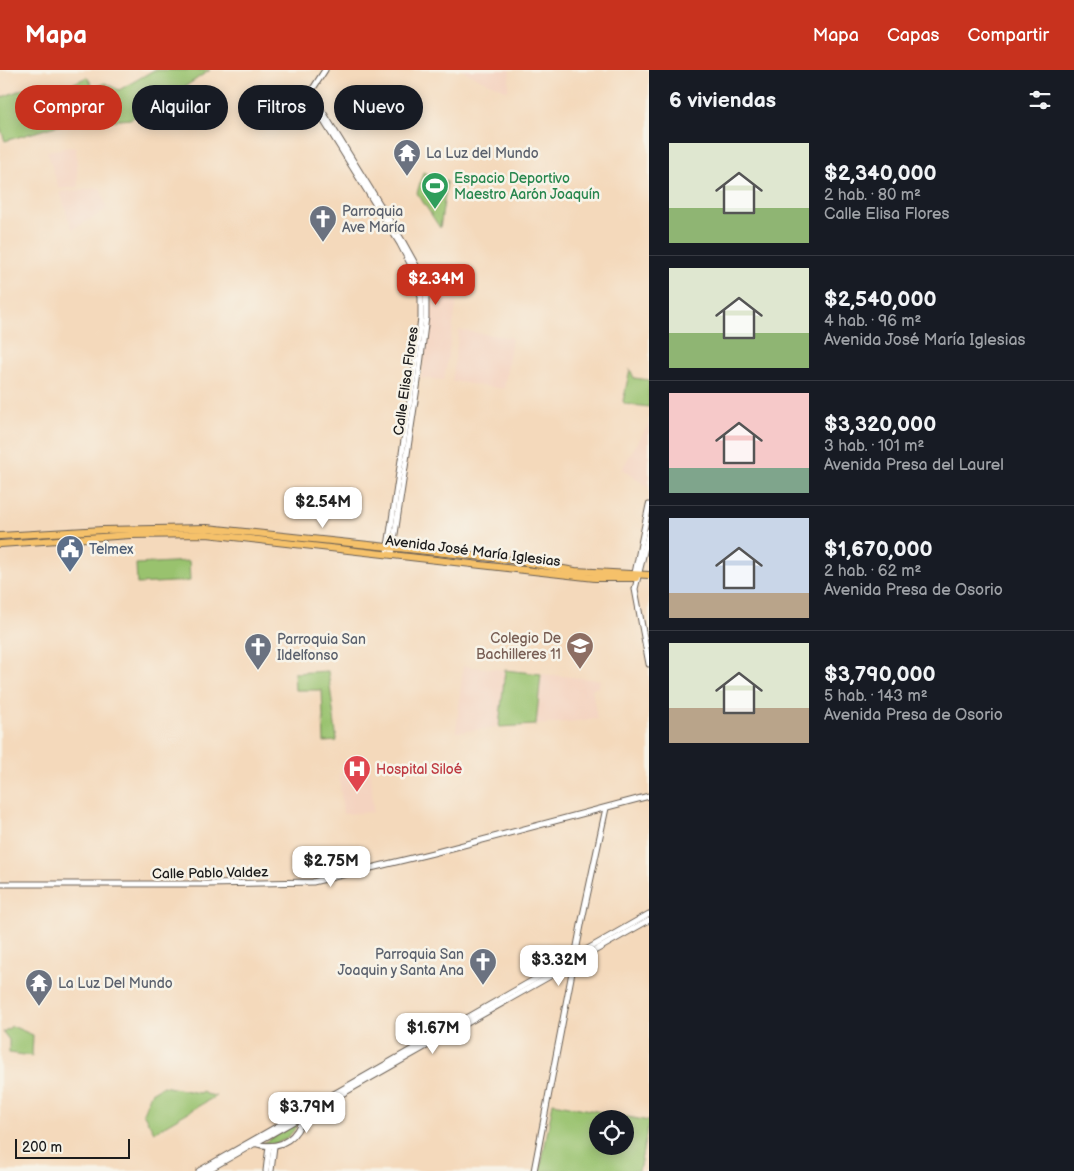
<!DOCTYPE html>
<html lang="es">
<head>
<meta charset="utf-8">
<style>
	body { margin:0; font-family:"Balsamiq Sans",sans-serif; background:#242831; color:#f1f3f6; height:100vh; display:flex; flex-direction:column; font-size:19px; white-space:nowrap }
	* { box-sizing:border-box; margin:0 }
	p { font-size:16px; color:#9ea1a6 }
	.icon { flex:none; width:28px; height:28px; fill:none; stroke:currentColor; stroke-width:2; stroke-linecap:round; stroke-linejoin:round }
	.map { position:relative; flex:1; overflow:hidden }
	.details { display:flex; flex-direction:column; background:#171b24; width:425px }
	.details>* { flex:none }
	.guide { position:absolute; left:15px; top:15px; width:475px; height:45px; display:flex; gap:10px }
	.buttons { position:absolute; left:589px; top:1040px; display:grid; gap:10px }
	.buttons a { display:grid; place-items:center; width:45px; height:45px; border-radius:50%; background:#171b24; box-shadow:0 2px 12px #0003; font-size:25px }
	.scale { position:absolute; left:15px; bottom:12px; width:115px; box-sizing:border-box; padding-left:5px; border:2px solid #1c1c1c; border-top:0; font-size:14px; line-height:18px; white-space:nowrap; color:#1c1c1c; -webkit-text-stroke:4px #f7f3e8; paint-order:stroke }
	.price { position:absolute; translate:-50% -42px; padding:0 11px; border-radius:10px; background:#fff; color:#222; font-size:16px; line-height:32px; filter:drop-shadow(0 1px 2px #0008) }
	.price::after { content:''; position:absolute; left:50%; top:30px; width:15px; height:11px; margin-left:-8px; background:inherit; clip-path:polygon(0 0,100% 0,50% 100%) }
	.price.on { background:#c8321e; color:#fff }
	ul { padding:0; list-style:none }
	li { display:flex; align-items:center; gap:15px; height:125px; padding:0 20px }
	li+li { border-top:1px solid #363941 }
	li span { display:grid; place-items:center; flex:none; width:140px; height:100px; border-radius:0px; color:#555 }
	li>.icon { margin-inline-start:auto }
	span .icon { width:60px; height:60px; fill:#fffc; stroke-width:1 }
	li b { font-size:21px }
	h2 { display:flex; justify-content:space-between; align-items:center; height:60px; padding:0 20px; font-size:21px }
	.tag { padding:0 18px; border-radius:22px; background:#171b24; box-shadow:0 2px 12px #0003; font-size:18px; line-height:45px }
	.tag.on { background:#c8321e; color:#fff }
	header { display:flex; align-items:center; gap:30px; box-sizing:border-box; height:70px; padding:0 25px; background:#c8321e; color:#fff }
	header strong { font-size:24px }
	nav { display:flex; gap:28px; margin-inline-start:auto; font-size:18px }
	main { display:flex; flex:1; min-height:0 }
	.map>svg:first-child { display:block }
	.built { fill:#f4d3c0 }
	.green { fill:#99c26e; stroke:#5a6f45; fill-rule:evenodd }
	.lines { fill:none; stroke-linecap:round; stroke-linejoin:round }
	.minor-casing { stroke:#685e54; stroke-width:7 }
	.major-casing { stroke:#685e54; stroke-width:8 }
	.minor { stroke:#fff; stroke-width:5 }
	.major { stroke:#f5c16b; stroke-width:6 }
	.labels { text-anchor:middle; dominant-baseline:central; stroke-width:5; stroke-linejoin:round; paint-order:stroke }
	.worship-label { font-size:14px; fill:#5b616d; stroke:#f7f3e8; text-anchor:start }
	.leisure-label { font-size:14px; fill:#27864d; stroke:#f7f3e8; text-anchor:start }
	.street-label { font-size:14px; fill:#1c1c1c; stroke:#f7f3e8 }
	.service-label { font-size:14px; fill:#4e5e75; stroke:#f7f3e8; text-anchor:start }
	.education-label { font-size:14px; fill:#785e54; stroke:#f7f3e8; text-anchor:end }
	.health-label { font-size:14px; fill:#be3a42; stroke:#f7f3e8; text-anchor:start }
</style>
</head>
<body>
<header>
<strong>Mapa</strong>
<nav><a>Mapa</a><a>Capas</a><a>Compartir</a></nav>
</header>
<main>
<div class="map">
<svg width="649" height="1101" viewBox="0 0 649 1101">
	<rect width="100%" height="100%" fill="#f7f3e8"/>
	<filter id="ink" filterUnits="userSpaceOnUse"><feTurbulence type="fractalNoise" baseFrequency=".02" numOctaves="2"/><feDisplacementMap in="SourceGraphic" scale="10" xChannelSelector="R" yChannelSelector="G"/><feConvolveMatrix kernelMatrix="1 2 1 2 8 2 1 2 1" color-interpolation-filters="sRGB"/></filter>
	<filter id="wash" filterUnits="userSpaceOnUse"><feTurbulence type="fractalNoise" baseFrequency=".0096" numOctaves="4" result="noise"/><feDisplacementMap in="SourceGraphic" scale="20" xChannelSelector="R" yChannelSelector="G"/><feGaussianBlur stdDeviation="1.12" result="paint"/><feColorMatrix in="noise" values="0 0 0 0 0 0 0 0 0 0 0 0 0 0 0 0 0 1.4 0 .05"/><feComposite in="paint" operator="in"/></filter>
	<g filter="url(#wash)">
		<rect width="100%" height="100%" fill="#f4d9bb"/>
		<g class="built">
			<path d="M461,0H510L508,21L482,10Z"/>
			<path d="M76,76L78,117L59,119L47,81Z"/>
			<path d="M100,118L107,139L72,160L60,122Z"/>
			<path d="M438,227L457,230L444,310L421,308L429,258L430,231Z"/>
			<path d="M459,260L512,268L504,319L452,311Z"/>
			<path d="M649,353V418L622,399Z"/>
			<path d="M463,596L505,600L499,657L456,662Z"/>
			<path d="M541,604L600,610L598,617L592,619L597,649L536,655Z"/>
			<path d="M371,701L373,742L343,744L339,703Z"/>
		</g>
		<g class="green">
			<path d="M154,0H210L153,38L130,49L56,56L5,71L0,57V28L28,17L33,28L42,24L44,27L87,7L94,18L105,13L119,20Z"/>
			<path d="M423,102L447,112L440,158L417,123Z"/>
			<path d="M630,299L634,308L649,310V337L625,334L623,331Z"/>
			<path d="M189,491L190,511L137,514L136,494Z"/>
			<path d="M505,600L541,604L536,655L499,657Z"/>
			<path d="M328,601L337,671L324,672L322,620H295L294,603Z"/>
			<path d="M12,956L33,965L32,986L9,983V970L3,962Z"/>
			<path d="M163,1016L199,1023L203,1021L205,1024L216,1026L154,1062L143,1043L151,1023Z"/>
			<path d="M553,1033L649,1051L639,1101H540ZM598,1049H625V1076H598Z"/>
			<path d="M299,1052C291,1067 281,1076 263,1073Z"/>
		</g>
	</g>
	<g filter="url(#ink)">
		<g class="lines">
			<defs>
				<g id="minor">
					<path d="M325,0L314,17L307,24L400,174L414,201L421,227V248L413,310L387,483"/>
					<path d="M310,21L403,172L418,199L426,225V247L418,311L392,484"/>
					<path d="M649,461L635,519L649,594"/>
					<path d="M634,508L649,435"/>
					<path d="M0,814H208L313,812L433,783L649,726"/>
					<path d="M253,1073C274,1080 292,1074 301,1053L299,1046"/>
					<path d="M199,1101L649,844"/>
					<path d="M206,1101L649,850"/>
					<path d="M266,1101L269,1076"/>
					<path d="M271,1101L274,1076"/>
					<path d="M534,1101L582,850L606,738"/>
				</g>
				<g id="major">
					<path d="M0,466L103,460L207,458L511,490L575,501L649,505"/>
					<path d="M0,474L130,465L207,464L595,508H636"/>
				</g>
			</defs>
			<use href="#minor" class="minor-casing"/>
			<use href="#major" class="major-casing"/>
			<use href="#minor" class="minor"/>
			<use href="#major" class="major"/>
		</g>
	</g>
	<defs>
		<symbol id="temple-pin" viewBox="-11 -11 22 30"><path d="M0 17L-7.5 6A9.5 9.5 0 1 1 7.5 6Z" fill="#6b7280" stroke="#f7f3e8"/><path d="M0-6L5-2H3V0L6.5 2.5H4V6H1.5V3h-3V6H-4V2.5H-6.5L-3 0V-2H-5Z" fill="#fff"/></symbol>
		<symbol id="stadium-pin" viewBox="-11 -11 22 30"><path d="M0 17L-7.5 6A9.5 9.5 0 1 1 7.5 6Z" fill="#2e9e5b" stroke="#f7f3e8"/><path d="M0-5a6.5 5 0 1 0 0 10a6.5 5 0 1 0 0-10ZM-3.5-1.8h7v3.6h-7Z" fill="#fff"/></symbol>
		<symbol id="church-pin" viewBox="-11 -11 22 30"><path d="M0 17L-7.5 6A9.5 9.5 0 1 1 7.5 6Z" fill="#6b7280" stroke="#f7f3e8"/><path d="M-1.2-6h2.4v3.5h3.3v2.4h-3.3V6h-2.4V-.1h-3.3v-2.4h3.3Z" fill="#fff"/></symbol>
		<symbol id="civic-pin" viewBox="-11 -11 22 30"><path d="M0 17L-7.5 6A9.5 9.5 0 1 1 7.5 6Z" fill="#5c6f8a" stroke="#f7f3e8"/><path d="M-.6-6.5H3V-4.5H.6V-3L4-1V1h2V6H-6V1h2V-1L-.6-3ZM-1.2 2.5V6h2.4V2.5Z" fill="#fff"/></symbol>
		<symbol id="university-pin" viewBox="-11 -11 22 30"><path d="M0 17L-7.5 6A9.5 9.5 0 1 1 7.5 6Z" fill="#8d6e63" stroke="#f7f3e8"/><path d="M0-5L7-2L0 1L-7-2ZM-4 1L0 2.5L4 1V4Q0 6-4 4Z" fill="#fff"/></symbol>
		<symbol id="hospital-pin" viewBox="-11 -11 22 30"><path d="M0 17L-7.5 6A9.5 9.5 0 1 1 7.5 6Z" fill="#e0444e" stroke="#f7f3e8"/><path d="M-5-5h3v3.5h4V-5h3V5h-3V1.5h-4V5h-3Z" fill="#fff"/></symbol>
	</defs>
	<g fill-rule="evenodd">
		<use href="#temple-pin" x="391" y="67" width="32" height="43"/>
		<use href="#stadium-pin" x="419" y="100" width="32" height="43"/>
		<use href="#church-pin" x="307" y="133" width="32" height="43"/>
		<use href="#civic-pin" x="54" y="463" width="32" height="43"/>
		<use href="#university-pin" x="564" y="560" width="32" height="43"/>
		<use href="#church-pin" x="242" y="561" width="32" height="43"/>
		<use href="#hospital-pin" x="341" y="683" width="32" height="43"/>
		<use href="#church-pin" x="467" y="876" width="32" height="43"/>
		<use href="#temple-pin" x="23" y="897" width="32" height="43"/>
	</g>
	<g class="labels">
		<g class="worship-label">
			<text x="426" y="83">La Luz del Mundo</text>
			<text x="342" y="141">Parroquia<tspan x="342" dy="16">Ave María</tspan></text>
			<text x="277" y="569">Parroquia San<tspan x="277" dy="16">Ildelfonso</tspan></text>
			<text x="464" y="884" text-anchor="end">Parroquia San<tspan x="464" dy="16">Joaquin y Santa Ana</tspan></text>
			<text x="58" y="913">La Luz Del Mundo</text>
		</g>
		<g class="leisure-label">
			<text x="454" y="108">Espacio Deportivo<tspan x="454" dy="16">Maestro Aarón Joaquín</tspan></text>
		</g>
		<g class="street-label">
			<text transform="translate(406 311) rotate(-82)">Calle Elisa Flores</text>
			<text transform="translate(473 481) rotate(7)">Avenida José María Iglesias</text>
			<text transform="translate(210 803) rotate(-1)">Calle Pablo Valdez</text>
		</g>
		<g class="service-label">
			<text x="89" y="479">Telmex</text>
		</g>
		<g class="education-label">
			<text x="561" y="568">Colegio De<tspan x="561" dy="16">Bachilleres 11</tspan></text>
		</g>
		<g class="health-label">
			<text x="376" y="699">Hospital Siloé</text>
		</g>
	</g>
</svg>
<div class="buttons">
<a><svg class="icon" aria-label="locate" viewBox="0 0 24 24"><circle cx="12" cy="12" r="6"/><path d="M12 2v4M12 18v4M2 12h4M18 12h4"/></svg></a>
</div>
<div class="scale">200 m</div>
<b class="price on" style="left:436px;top:236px">$2.34M</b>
<b class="price" style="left:323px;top:459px">$2.54M</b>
<b class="price" style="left:331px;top:818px">$2.75M</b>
<b class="price" style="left:559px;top:917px">$3.32M</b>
<b class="price" style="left:433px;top:985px">$1.67M</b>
<b class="price" style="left:307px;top:1064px">$3.79M</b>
<div class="guide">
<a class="tag on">Comprar</a>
<a class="tag">Alquilar</a>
<a class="tag">Filtros</a>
<a class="tag">Nuevo</a>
</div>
</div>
<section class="details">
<h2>6 viviendas<svg class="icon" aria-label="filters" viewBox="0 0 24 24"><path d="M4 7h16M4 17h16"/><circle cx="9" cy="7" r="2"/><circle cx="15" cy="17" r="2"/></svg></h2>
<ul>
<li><span style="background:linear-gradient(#dfe7d0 65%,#8fb573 0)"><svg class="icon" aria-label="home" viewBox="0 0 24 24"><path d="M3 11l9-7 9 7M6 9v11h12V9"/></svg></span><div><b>$2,340,000</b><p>2 hab. · 80 m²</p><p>Calle Elisa Flores</p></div></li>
<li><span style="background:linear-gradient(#dfe7d0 65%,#8fb573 0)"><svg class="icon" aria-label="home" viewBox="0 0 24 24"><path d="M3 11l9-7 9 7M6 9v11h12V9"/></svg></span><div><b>$2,540,000</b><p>4 hab. · 96 m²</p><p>Avenida José María Iglesias</p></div></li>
<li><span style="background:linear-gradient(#f6c9c9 75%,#7fa58c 0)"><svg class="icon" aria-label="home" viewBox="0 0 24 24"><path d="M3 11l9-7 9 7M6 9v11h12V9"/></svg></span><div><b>$3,320,000</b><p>3 hab. · 101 m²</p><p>Avenida Presa del Laurel</p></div></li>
<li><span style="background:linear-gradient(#c9d6e8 75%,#b9a48a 0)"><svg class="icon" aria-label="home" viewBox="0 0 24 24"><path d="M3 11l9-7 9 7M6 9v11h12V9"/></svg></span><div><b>$1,670,000</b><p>2 hab. · 62 m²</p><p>Avenida Presa de Osorio</p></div></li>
<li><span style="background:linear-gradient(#dfe7d0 65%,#b9a48a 0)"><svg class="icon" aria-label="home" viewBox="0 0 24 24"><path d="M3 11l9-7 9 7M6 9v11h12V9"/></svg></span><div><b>$3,790,000</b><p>5 hab. · 143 m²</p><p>Avenida Presa de Osorio</p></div></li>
</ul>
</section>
</main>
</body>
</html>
